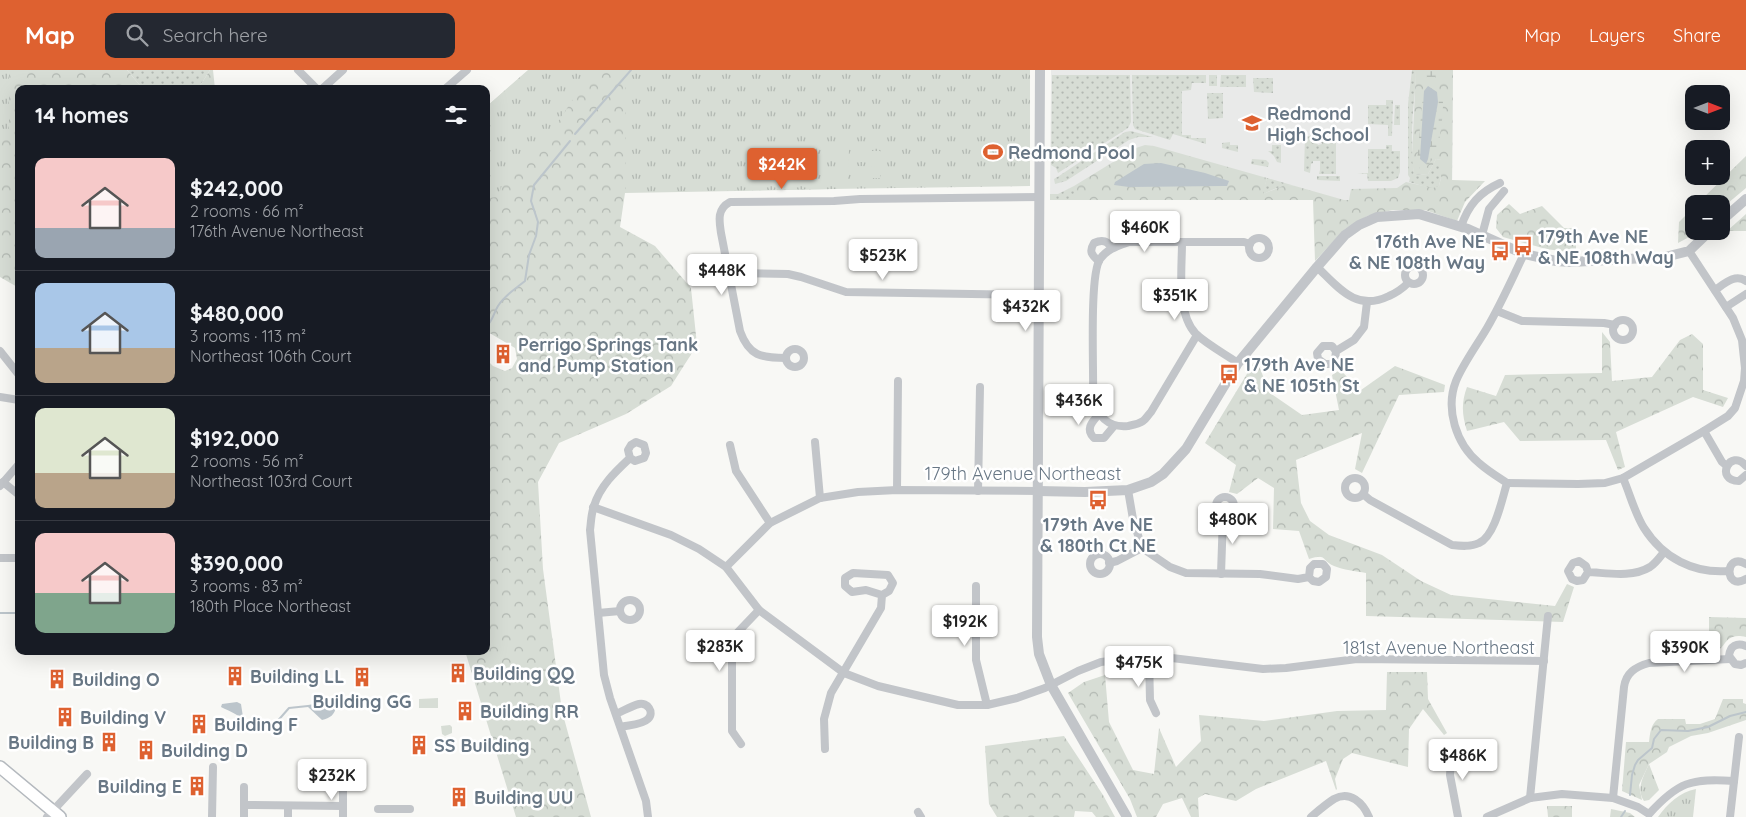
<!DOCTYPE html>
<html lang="en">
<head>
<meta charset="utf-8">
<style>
	body { margin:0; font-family:Quicksand,sans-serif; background:#242831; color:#f1f3f6; height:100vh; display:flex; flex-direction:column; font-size:19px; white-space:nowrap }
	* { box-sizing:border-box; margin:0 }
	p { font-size:16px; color:#9ea1a6 }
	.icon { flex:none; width:28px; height:28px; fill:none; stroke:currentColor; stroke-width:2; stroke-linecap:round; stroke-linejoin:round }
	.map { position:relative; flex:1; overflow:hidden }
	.sheet { position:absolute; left:15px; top:15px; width:475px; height:570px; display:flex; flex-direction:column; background:#171b24; border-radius:10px; box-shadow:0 5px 20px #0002 }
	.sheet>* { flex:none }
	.needle { width:32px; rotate:90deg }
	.buttons { position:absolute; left:1685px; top:15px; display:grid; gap:10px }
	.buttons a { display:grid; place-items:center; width:45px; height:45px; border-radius:10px; background:#171b24; box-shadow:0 5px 20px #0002; font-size:25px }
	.price { position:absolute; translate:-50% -42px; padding:0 11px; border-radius:5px; background:#fff; color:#222; font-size:16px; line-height:32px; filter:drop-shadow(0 1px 2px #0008) }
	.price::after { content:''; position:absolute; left:50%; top:30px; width:15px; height:11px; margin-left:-8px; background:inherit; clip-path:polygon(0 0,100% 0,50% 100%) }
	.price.selected { background:#de6130; color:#fff }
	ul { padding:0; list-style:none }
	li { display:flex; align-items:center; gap:15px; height:125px; padding:0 20px }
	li+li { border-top:1px solid #363941 }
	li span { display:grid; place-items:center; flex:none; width:140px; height:100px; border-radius:10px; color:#555 }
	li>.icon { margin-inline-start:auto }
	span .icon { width:60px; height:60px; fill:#fffc; stroke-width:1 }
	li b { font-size:21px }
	h2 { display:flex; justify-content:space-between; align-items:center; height:60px; padding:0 20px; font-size:21px }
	header { display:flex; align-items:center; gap:30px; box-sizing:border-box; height:70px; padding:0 25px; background:#de6130; color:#fff }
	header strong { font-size:24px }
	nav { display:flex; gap:28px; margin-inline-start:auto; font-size:18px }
	.search { width:350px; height:45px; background:#242831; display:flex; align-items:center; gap:12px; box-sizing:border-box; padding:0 18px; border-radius:10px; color:#9ea1a6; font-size:19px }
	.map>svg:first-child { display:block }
	.built { fill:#e9eae9 }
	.grass { fill:url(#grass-dots) }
	.forest { fill:url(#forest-crowns) }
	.wetland { fill:url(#wetland-marsh) }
	.park { fill:url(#park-tufts) }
	.pitch { fill:#d7ddd5 }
	.water { fill:#bcc5cb }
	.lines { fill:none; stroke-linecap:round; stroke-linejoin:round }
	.stream { stroke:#bcc5cb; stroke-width:2 }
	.secondary-casing { stroke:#b4b9be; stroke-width:14 }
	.minor { stroke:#c2c5c9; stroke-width:8 }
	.tertiary { stroke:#c2c5c9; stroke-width:10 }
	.secondary { stroke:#fff; stroke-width:11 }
	.labels { text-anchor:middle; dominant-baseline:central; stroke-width:5; stroke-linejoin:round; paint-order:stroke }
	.poi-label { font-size:18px; font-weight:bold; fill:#687785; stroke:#fff; text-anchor:start }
	.street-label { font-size:18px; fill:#687785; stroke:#fff }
</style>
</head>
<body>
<header>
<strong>Map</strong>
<div class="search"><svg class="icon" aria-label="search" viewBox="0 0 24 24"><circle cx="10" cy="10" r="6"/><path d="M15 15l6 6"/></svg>Search here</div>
<nav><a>Map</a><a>Layers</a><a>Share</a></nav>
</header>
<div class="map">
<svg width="1746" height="747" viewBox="0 0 1746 747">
	<defs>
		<pattern id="grass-dots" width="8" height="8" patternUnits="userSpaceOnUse" patternTransform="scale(1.25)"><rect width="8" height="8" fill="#d7ddd5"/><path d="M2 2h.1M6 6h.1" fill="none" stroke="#b2b8b2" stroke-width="1.8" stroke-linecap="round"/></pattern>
		<pattern id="forest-crowns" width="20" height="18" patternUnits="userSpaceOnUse" patternTransform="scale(1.25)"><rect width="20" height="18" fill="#d7ddd5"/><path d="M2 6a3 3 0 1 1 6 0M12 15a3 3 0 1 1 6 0" fill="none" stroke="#b2b8b2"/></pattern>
		<pattern id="wetland-marsh" width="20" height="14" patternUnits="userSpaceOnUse" patternTransform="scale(1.25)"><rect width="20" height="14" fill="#d7ddd5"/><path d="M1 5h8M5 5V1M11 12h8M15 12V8" fill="none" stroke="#b2b8b2"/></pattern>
		<pattern id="park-tufts" width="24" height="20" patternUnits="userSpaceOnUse" patternTransform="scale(1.25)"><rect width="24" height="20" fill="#d7ddd5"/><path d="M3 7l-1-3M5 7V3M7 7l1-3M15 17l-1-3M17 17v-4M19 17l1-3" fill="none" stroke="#b2b8b2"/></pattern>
	</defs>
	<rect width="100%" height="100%" fill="#f8f8f5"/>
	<path class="built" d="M1051,0H1453L1452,130H1050Z"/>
	<g class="grass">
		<path d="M127,0H210L198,19H143Z"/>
		<path d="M1412,0H1416C1416,11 1415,20 1414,31C1411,55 1412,81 1414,105L1428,104L1436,89L1441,90V107L1439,116L1433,119L1409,112L1410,108L1408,105V34Z"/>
		<path d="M1052,5H1130L1131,52L1128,58L1058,103L1056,98L1051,95Z"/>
		<path d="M1132,5H1206V13H1192L1191,20L1182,21V65H1191V68H1206V74L1173,64L1170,70L1135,59L1133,55Z"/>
		<rect x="1209" y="5" width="8" height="11"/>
		<path d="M1221,5H1246V17H1220Z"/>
		<path d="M1253,8H1273V23L1254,22Z"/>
		<path d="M1207,23H1223V48L1208,49Z"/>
		<path d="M1386,30H1393L1392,66H1388V55L1368,54V35H1386Z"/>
		<path d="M1395,35H1400V55H1394Z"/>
		<path d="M1131,61L1153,67H1138L1129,70L1066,111L1055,114L1054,109L1059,106L1125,62Z"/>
		<path d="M1305,66H1311L1312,73H1317L1318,75L1322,74L1321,72L1328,71L1329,73L1336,71V104H1319L1320,100V91H1313V93L1311,94L1310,103L1304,101Z"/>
		<path d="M1230,72V75H1238V82L1222,78V73Z"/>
		<path d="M1272,75H1281V93L1277,92L1274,86L1268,81H1272Z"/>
		<path d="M1386,75H1392V81H1400V102L1398,108L1391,111H1368L1367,104H1357L1368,103V79H1386Z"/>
		<path d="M1252,89L1266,90L1269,93L1268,97L1251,94Z"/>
		<path d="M1317,106H1340V111L1317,110Z"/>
		<path d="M1267,108L1295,116C1282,115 1273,119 1262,125Z"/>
		<path d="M1074,116V130H1050V124H1058Z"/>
	</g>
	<g class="forest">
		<path d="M0,0H127L143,19H19V218L0,207Z"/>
		<path d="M210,0H213L215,19H198Z"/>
		<path d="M529,0H848L837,119L625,123L620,157L655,176L691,218L697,275L671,316L626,344L559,373L538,412L543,499L562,641L591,747H516L465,581H486V289L493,296L505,301L512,298L517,289L515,278L486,261V37Z"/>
		<path d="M1416,0H1453L1452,110L1485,111L1465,132L1457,151L1425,140H1393L1367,146L1345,159L1315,191L1313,130H1074V116L1136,78L1145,75L1154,76L1267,108L1263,124L1285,115L1295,116L1344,130H1349L1351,119L1397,118L1406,112L1433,118L1439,116L1441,108V90L1436,89L1428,104L1414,105L1412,89Z"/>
		<path d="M1746,86V118L1721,139V134H1697Z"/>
		<path d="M1509,134L1520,144L1542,136L1564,158H1576V183L1546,179L1503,167L1496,158L1497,145Z"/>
		<path d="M1694,137V161H1697L1691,166L1678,173L1679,152Z"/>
		<path d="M1746,144V161H1727Z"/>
		<path d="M1602,262L1610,272L1612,311L1652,307L1680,270L1692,264L1703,274V320L1728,328L1723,337L1693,327L1616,362L1625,397L1618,400L1606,370L1520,371L1504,352L1467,361C1462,345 1461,333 1467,317L1496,326L1505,305L1602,303Z"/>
		<path d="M1256,289L1270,323L1302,345L1339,340L1332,305L1340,300L1361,320L1395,296L1445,315L1444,322L1399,325L1362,403L1355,399L1362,363L1296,390L1301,433L1310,451L1329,465L1382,485L1421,511L1451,525L1555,536L1567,514L1574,517L1563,552L1366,546V503C1356,501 1343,500 1334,496C1321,490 1327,483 1309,489L1299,461L1273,459L1274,418L1258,408L1237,424L1229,422L1236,395L1205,373Z"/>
		<path d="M1709,547L1746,548V567C1720,561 1728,585 1709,581Z"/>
		<path d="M1387,602H1427L1428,629L1447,663L1444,665L1423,639L1409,659L1408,697L1352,683L1343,689L1335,709L1337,719L1336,720L1326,691L1256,719L1236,731L1205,724L1198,728L1199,747H1191L1182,728L1163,734L1156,747H1137L1130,729L1068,623L1084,612L1105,605L1109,652L1133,700L1154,704L1159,658L1176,697L1201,671L1199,645L1264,651L1337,641L1386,640Z"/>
		<path d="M1723,629H1743V633L1746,634V650L1708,663L1691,666L1669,677L1667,682L1649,694L1639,715L1642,730L1622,721L1626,672H1649C1650,663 1651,654 1658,649H1685L1686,654H1700L1715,649Z"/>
		<path d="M1064,666L1103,725L1115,747H1096L1092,742L1075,741L1074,747H997L989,734L985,676Z"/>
		<path d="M1547,736H1572V747H1548Z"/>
		<path d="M1611,739L1630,743L1635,747H1610Z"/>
	</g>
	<path class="wetland" d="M1426,0H1436C1436,3 1435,8 1435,12C1436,19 1443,25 1443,33C1443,49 1439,98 1420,99L1417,91L1422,35L1427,8Z"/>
	<g class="park">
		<path d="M0,0H9V61L0,72Z"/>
		<path d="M528,0H593L538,81L518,95L503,112L498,127L488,128L486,127V37Z"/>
		<path d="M625,0H1030V116L625,122Z"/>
		<path d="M450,655L452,657V663L445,666L442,664L441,656Z"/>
		<path d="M1649,694L1659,720L1649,730L1644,731C1636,719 1643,707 1649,694Z"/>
		<path d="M1696,719L1693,747H1658C1667,734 1680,722 1696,719Z"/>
	</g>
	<g class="pitch">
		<path d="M838,77H849L848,112H838Z"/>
		<rect x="855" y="81" width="25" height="11"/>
		<path d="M855,96L880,97V108H855Z"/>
		<path d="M438,628V638H419V629Z"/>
	</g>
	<g class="water">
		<path d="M1428,16L1437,22L1438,32L1428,89L1426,94L1420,89L1424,21Z"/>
		<path d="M1161,93L1205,103L1229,111L1227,116H1222L1129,117L1114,115L1115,112L1144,94Z"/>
		<path d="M323,628L331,629L336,636C335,645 330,648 322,650L308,637V635L314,634Z"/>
		<path d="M237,632L241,634L243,647L250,654H244C241,644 230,642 221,637L222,634Z"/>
	</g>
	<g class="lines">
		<g class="stream">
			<path d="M575,64L631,0"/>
			<path d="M486,257C494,249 493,244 498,236C505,225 515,219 525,211L529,185L536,166L538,152L531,131L534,115L570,71"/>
			<path d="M0,543H19"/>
			<path d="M250,654L254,656L275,654L289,638L308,636"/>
			<path d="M1630,725L1632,705L1635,695L1638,690L1652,678L1654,669L1661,660L1688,661L1708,657L1730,646L1746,642"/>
			<path d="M1621,747L1625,741"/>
		</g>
		<defs>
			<path id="secondary" d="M0,697L60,747"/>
		</defs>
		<use href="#secondary" class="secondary-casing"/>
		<g class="minor">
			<path d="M298,0L317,19"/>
			<path d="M322,19L343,0"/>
			<path d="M445,19L467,0"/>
			<path d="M1461,157C1468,135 1480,122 1500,113"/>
			<path d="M1482,165L1489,139L1504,121"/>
			<circle cx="1259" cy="178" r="10"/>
			<path d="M1182,173C1182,199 1176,243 1196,264C1208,275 1225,284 1238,293"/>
			<path d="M1099,191C1091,185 1089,181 1094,173C1103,169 1107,171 1112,178"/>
			<circle cx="1414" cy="205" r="9"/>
			<path d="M1317,197C1339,218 1356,242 1389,226C1396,223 1403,218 1408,213"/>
			<path d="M729,203L788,204L801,207L846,222L1039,225"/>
			<path d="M1715,220C1724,214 1735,203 1746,211"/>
			<path d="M1726,237L1746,224"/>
			<path d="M1497,241L1522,251L1604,253L1615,255"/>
			<circle cx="1623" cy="260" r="10"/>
			<path d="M1197,265L1151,342C1148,345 1146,349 1143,351C1139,354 1133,355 1128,356C1108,358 1097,346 1093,327C1094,303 1089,205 1100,189C1107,179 1118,176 1129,172H1244L1250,174"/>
			<circle cx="795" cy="288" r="9"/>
			<path d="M0,281L19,305"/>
			<path d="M1336,281L1335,290L1331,294H1325L1318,289L1317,283L1323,276H1332L1336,281L1354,270L1364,257L1367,232"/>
			<path d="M786,288C761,288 749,286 740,261L721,163C719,150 717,139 730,132L834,131L860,129L1040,127"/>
			<path d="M0,327L19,330"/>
			<path d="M1099,344C1092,352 1085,359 1094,368H1104L1114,356"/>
			<path d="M1704,361L1722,392L1727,396"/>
			<path d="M815,372L820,428"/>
			<path d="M730,375L736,401L770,453"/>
			<path d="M630,388L628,380L631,375L636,372L644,375L646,383L644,388L635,391L630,388C615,402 600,416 594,436C591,444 591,453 590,460L604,605L610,628L646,731L648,747"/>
			<path d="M1746,396C1730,377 1714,411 1739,411L1746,405"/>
			<circle cx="1355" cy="418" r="10"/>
			<path d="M1623,408C1630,424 1635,444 1644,458C1663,488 1694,504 1729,501"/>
			<path d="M3,412L19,425"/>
			<path d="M1507,413L1578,414L1605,413L1623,408L1704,361L1728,346L1735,338L1744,311L1745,298L1742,270L1733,248L1689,181"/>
			<path d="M0,416L19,394"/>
			<path d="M897,420L898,311"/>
			<path d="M1128,420L1133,449L1142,478"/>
			<path d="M978,421L980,317"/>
			<path d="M1363,424L1370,430L1452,475C1461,476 1471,477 1479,473C1495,466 1502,429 1507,413C1498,407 1488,401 1479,393C1456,374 1445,339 1456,311C1463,294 1477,275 1487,258C1501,234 1512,209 1524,184"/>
			<circle cx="1225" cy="436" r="9"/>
			<path d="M593,437L671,465L699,479L726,497L759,540L844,603L878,616L958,635H987L1017,628L1045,618L1078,601L1101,592L1127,589L1172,588L1263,599L1286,598L1357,589L1544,591"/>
			<circle cx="1100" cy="494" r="10"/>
			<path d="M0,488H19"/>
			<path d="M1109,493L1117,491L1142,478L1170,497L1186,503L1260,504L1298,509L1309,507L1313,511L1319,512L1326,507L1327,499L1323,494H1314L1310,498L1309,507"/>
			<path d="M1746,494C1724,481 1724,522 1746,509"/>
			<path d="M726,497L770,453L820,428L858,422L897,420L1038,421"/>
			<path d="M1588,502L1583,510L1577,511L1572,509L1568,501L1573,493L1579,491L1586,496L1588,502C1608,503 1632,508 1650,497C1656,493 1660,487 1664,482"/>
			<path d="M1221,504L1223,446"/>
			<path d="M976,516V590L987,635"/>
			<circle cx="630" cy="540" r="10"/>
			<path d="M598,543L620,541"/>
			<path d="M1746,576C1737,572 1730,576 1729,586L1735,594L1741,595L1746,593"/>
			<path d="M1149,588L1150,630L1156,643"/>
			<path d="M616,644C623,641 631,636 639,634C647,632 655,642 648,649C642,655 628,655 621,657"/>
			<path d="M741,674L732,661V576L738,562L759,540"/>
			<path d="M1452,677L1450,705L1458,747"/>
			<path d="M825,679L824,649L831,623L881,538L882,525L889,521L893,513L888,505L853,503L845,508V516L852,522L866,520L882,525"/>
			<path d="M1530,728L1548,546"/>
			<path d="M1613,728L1624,617C1626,603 1635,597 1649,593L1730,589"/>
			<path d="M244,735L343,736"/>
			<path d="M288,736V747"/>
			<path d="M378,739H410"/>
			<path d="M918,742L921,747"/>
			<path d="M47,747L87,704"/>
			<path d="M212,747L213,697"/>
			<path d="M244,747V717"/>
			<path d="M343,747V716"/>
			<path d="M1311,747C1318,741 1326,734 1334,729C1350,720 1363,733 1369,747"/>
			<path d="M1487,747L1530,728L1562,724L1613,728L1638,737L1649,744C1678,712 1691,708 1734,711"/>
			<path d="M1730,747L1739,667"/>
		</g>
		<g class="tertiary">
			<path d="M1040,0L1037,567L1039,584L1051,615L1127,747"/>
			<path d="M1721,151L1746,129"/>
			<path d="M1038,421L1085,422L1128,420L1151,412L1163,404L1186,379L1238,293L1317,197L1345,165L1359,155L1377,147L1419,144L1468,159L1524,184L1556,191L1571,192L1665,187L1689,181L1710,161"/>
		</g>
		<use href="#secondary" class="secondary"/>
	</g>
	<defs>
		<symbol id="school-bare" viewBox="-9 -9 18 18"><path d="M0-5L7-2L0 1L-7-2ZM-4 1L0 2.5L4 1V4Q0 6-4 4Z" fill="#de6130" stroke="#fff" stroke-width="2.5" paint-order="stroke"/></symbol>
		<symbol id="stadium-bare" viewBox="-9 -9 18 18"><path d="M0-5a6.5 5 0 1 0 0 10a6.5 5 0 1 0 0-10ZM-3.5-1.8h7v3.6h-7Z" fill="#de6130" stroke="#fff" stroke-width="2.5" paint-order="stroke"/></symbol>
		<symbol id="bus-bare" viewBox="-9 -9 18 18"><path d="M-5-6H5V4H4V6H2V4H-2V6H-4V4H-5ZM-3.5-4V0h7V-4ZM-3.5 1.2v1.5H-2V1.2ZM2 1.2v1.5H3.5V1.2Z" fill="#de6130" stroke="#fff" stroke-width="2.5" paint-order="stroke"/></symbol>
		<symbol id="building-bare" viewBox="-9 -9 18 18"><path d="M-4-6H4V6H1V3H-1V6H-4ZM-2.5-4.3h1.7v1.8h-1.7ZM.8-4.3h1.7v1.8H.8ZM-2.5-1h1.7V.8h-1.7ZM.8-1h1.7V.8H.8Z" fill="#de6130" stroke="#fff" stroke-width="2.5" paint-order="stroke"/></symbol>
	</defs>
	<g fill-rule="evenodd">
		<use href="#school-bare" x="1238" y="39" width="28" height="28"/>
		<use href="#stadium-bare" x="979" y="68" width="28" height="28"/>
		<use href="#bus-bare" x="1509" y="162" width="28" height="28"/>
		<use href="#bus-bare" x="1486" y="167" width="28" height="28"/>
		<use href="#building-bare" x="489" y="270" width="28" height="28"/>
		<use href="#bus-bare" x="1215" y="290" width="28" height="28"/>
		<use href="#bus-bare" x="1084" y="416" width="28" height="28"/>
		<use href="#building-bare" x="444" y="589" width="28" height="28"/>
		<use href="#building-bare" x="221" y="592" width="28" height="28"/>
		<use href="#building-bare" x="348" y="593" width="28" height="28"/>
		<use href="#building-bare" x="43" y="595" width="28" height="28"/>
		<use href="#building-bare" x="451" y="627" width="28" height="28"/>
		<use href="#building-bare" x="51" y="633" width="28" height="28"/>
		<use href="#building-bare" x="185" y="640" width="28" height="28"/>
		<use href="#building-bare" x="95" y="658" width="28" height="28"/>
		<use href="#building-bare" x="405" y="661" width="28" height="28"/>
		<use href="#building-bare" x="132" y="666" width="28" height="28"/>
		<use href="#building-bare" x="183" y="702" width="28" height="28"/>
		<use href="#building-bare" x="445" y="713" width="28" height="28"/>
	</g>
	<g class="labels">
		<g class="poi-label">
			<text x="1267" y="43">Redmond<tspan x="1267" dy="21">High School</tspan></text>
			<text x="1008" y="82">Redmond Pool</text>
			<text x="1538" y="166">179th Ave NE<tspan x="1538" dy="21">&amp; NE 108th Way</tspan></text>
			<text x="1485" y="171" text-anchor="end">176th Ave NE<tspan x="1485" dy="21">&amp; NE 108th Way</tspan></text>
			<text x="518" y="274">Perrigo Springs Tank<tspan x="518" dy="21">and Pump Station</tspan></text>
			<text x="1244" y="294">179th Ave NE<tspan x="1244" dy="21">&amp; NE 105th St</tspan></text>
			<text x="1098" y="454" text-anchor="middle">179th Ave NE<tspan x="1098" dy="21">&amp; 180th Ct NE</tspan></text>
			<text x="473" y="603">Building QQ</text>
			<text x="250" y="606">Building LL</text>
			<text x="72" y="609">Building O</text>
			<text x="362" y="631" text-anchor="middle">Building GG</text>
			<text x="480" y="641">Building RR</text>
			<text x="80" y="647">Building V</text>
			<text x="214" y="654">Building F</text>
			<text x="94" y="672" text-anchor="end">Building B</text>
			<text x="434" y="675">SS Building</text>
			<text x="161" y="680">Building D</text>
			<text x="182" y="716" text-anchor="end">Building E</text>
			<text x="474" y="727">Building UU</text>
		</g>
		<g class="street-label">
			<text x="1023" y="403">179th Avenue Northeast</text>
			<text x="1439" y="577">181st Avenue Northeast</text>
		</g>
	</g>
</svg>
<div class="buttons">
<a><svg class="needle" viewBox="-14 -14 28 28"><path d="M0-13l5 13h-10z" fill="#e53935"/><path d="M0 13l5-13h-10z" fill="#9ea1a6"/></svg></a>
<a>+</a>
<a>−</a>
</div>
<b class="price selected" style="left:782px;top:120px">$242K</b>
<b class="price" style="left:1145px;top:183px">$460K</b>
<b class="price" style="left:883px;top:211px">$523K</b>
<b class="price" style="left:722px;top:226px">$448K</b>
<b class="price" style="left:1175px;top:251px">$351K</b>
<b class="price" style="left:1026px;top:262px">$432K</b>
<b class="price" style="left:1079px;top:356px">$436K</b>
<b class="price" style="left:1233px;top:475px">$480K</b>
<b class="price" style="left:965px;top:577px">$192K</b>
<b class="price" style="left:720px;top:602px">$283K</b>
<b class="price" style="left:1685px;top:603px">$390K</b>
<b class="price" style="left:1139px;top:618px">$475K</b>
<b class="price" style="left:1463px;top:711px">$486K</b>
<b class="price" style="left:332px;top:731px">$232K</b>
<section class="sheet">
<h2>14 homes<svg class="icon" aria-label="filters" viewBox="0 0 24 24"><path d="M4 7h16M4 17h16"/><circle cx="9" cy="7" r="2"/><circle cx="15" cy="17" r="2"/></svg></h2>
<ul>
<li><span style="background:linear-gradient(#f6c9c9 70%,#9aa5b1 0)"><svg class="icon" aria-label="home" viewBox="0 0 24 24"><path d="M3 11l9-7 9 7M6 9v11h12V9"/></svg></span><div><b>$242,000</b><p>2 rooms · 66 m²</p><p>176th Avenue Northeast</p></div></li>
<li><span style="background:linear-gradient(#a9c7e8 65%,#b9a48a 0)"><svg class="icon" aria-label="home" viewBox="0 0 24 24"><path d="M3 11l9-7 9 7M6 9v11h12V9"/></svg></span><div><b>$480,000</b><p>3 rooms · 113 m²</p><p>Northeast 106th Court</p></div></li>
<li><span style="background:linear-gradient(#dfe7d0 65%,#b9a48a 0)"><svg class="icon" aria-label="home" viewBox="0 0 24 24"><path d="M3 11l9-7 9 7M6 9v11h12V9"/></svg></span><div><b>$192,000</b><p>2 rooms · 56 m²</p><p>Northeast 103rd Court</p></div></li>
<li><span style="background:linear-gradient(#f6c9c9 60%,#7fa58c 0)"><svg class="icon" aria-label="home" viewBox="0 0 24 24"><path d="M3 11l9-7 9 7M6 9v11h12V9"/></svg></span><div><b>$390,000</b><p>3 rooms · 83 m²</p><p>180th Place Northeast</p></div></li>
</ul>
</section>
</div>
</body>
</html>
